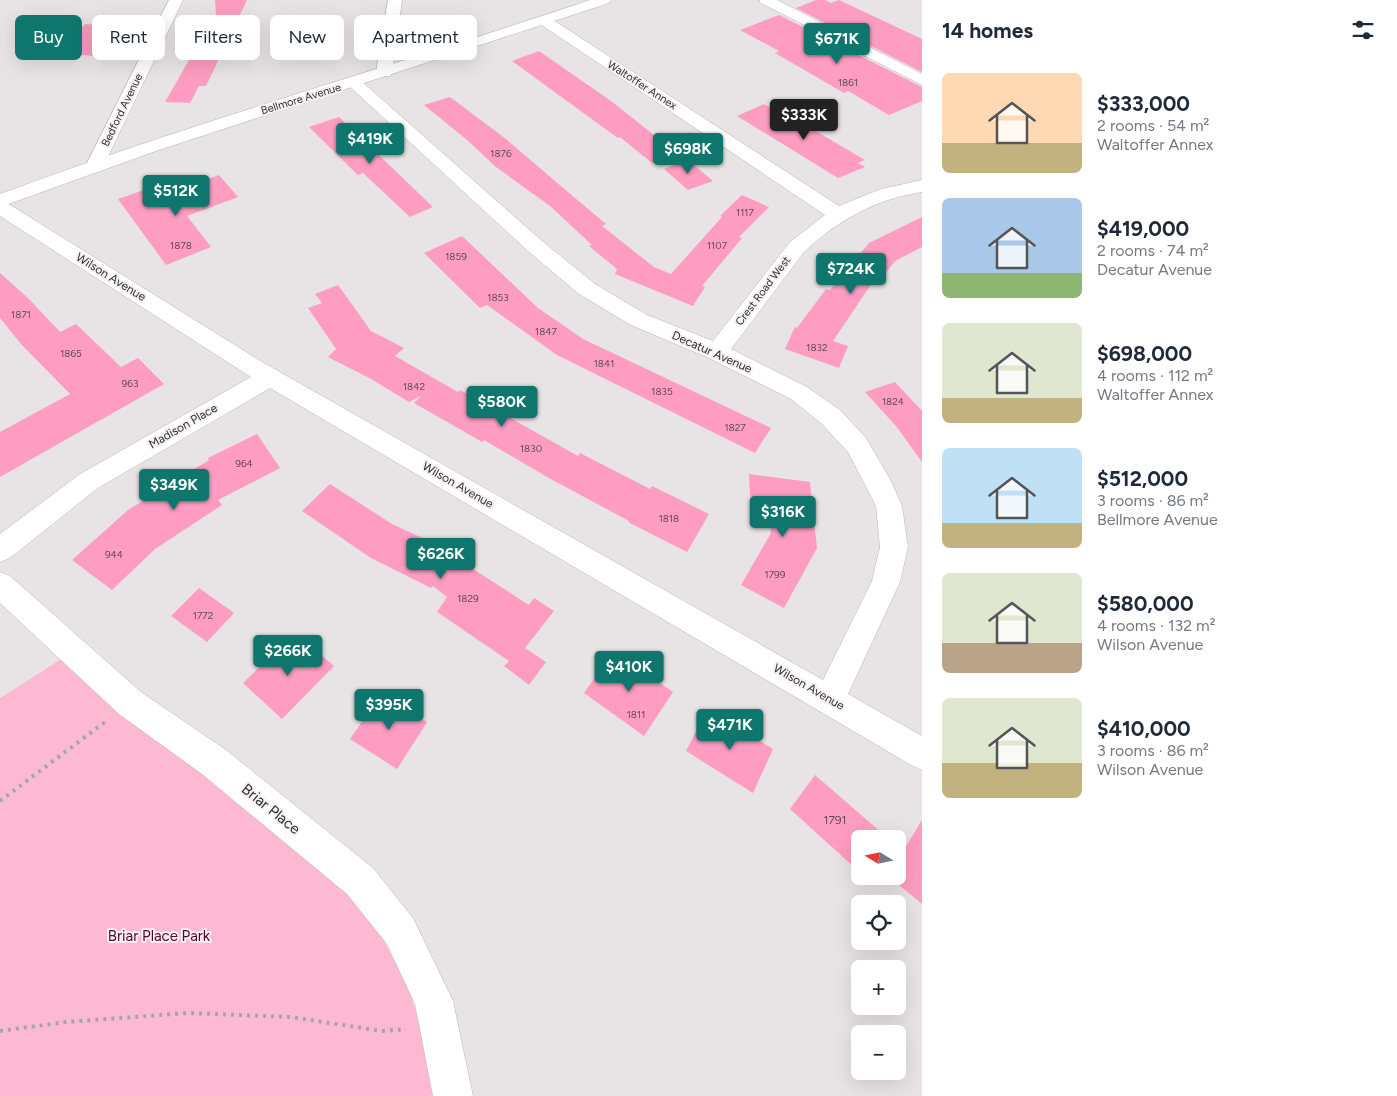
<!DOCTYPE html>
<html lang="en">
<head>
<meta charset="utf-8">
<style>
	body { margin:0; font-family:Figtree,sans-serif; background:#f2f2f3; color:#1f2937; height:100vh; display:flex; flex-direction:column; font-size:19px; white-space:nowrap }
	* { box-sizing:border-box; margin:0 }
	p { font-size:16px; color:#747a83 }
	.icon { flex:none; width:28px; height:28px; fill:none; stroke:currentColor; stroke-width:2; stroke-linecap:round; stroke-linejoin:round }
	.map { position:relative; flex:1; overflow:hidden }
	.panel { display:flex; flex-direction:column; background:#fff; width:475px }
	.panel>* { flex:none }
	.banner { position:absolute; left:15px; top:15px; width:475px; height:45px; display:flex; gap:10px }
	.needle { width:32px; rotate:280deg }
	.tools { position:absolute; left:851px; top:830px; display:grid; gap:10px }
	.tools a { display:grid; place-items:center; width:55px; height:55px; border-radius:8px; background:#fff; box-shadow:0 5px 20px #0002; font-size:25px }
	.price { position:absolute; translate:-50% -42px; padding:0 11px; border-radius:5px; background:#0f766e; color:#fff; font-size:16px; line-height:32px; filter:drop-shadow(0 1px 2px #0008) }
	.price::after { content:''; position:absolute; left:50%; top:30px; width:15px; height:11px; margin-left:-8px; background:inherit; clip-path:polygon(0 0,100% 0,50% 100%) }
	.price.on { background:#222; color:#fff }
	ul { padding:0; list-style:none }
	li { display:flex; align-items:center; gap:15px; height:125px; padding:0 20px }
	li span { display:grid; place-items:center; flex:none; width:140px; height:100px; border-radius:8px; color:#555 }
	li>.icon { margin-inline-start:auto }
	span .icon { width:60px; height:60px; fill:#fffc; stroke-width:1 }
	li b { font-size:21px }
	h2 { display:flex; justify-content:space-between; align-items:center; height:60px; padding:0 20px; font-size:21px }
	.chip { padding:0 18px; border-radius:8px; background:#fff; box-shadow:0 5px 20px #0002; font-size:18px; line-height:45px }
	.chip.on { background:#0f766e; color:#fff }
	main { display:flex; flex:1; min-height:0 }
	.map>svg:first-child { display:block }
	.green { fill:#fdb9d1 }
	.building { fill:#fe9dc1 }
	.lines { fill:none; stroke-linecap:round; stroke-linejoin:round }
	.minor-casing { stroke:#b9b5b6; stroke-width:1 }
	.major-casing { stroke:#b9b5b6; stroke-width:1 }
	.path { stroke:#a9a5a7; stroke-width:4; stroke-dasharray:3 5; stroke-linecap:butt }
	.minor { fill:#fff; fill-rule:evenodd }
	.major { fill:#fff; fill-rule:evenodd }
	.labels { text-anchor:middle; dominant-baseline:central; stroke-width:4; stroke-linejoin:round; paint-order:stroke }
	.number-label { font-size:10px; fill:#644a54 }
	.far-street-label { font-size:11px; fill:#312f30; stroke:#f6f1f2 }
	.street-label { font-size:12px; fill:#312f30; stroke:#f6f1f2 }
	.near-number-label { font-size:12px; fill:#644a54 }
	.near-street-label { font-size:15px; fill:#312f30; stroke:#f6f1f2 }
	.near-park-label { font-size:15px; fill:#5b0432; stroke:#f6f1f2 }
</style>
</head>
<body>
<main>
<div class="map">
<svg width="922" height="1096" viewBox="0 0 922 1096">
	<rect width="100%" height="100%" fill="#e8e3e5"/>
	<path class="green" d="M63,658L367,908L409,990L431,1061L433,1096H0V698Z"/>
	<g class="building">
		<path d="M215,0H247L206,86H199L190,103L165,102L193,53L207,16H216Z"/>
		<path d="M816,0H825L831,3L839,0L922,39V72L796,8Z"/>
		<path d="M779,15L922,87V101L889,115L848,91L844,93L775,53L779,51L740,30Z"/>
		<path d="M85,24L118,26L94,56L58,53Z"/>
		<path d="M539,51L611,101L678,154L652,163L620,137L618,138L604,128L512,61Z"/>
		<path d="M450,97L506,139L562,187L606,224L602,226L654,267L671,274L722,217L720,216L742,195L769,207L739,237L742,238L702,286L705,287L693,306L615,274L617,269L589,246L592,245L550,206L496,167L467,140L424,105Z"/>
		<path d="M764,104L798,125L802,123L865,160L858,163L865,167L838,178L737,116Z"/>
		<path d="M339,117L360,137L433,207L410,217L363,173L358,175L309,127Z"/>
		<path d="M688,160L713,181L688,190L664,169Z"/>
		<path d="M219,175L238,197L187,216L211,247L166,265L118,199L144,190L151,200Z"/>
		<path d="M922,217V247L895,261L881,279L876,277L833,341L848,346L839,368L785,349L795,327L797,328L826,289L830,290L869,243Z"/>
		<path d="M462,236L538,308L583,339L771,428L755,453L557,355L487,305L480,308L424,253Z"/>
		<path d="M0,273L29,299L60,332L76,324L121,367L138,358L164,384L0,477V432L70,394L21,344L0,318Z"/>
		<path d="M338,285L371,331L404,348L395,356L458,392L460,390L578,456L580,453L650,489L652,486L709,514L687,552L628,522L629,521L547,477L484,440L482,442L414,403L421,396L409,402L371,379L328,357L336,349L308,308L322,303L315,294Z"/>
		<path d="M895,382L922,411V462L896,426L865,392Z"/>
		<path d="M257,434L280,468L218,500L222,505L155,549L112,590L72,560L128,510L209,460L208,458Z"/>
		<path d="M749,474L810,482L817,548L784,608L741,585L771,533L769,500L750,497Z"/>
		<path d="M330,484L392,524L433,543L529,605L534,598L554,611L525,648L546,662L529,685L504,666L509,661L437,612L447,597L433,586L431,588L371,558L302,511Z"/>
		<path d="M199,588L234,613L207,642L171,616Z"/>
		<path d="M289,639L302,651L309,644L334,666L282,719L243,683Z"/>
		<path d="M614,651L673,692L644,736L584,693Z"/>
		<path d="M381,694L427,722L397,769L350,739Z"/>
		<path d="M705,714H715L773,749L753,793L686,751Z"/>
		<path d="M815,775L889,839H860V861L855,868L790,809Z"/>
		<path d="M922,820V904L888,876H898V846L903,851Z"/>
	</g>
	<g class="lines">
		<defs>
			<g id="minor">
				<path d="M169,0H183L103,167L101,171L94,173L87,171L85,167Z"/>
				<path d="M388,0H402L392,73L390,76H378L376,73Z"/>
				<path d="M759,0H777L922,74V85L761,3Z"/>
				<path d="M545,16L550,18L839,206L881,189L922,180V192C876,199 838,220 804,252L731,349L807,387L840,410L866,438L891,481L902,506L908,547L900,582L848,694L922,736V770L911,765L270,388L98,488L10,558L0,562V534L80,474L251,377L0,216V201L7,203L262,362L823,680L872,581L880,547L876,506L848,452L822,424L791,399L709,358L631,325L579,294L528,251L346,83L348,80H360L542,241L595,284L647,315L713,341L790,242L825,215L540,24L537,21L540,18Z"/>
				<path d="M0,572L10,576L141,692L226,750L373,868L413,918L453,1001L473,1096H433L415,1004L387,944L347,894L202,774L119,714L0,603Z"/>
			</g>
			<path id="major" d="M590,0H611L609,3L156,151L0,207V194C194,122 394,66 590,0Z"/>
		</defs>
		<use href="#minor" class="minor-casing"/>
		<use href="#major" class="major-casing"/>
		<g class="path">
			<path d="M0,801L105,722"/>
			<path d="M0,1031L66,1022L188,1013L291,1017L382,1031L406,1029"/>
		</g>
		<use href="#minor" class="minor"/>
		<use href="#major" class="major"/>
	</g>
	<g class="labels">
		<g class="number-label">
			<text x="848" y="82">1861</text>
			<text x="501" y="153">1876</text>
			<text x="745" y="212">1117</text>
			<text x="181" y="245">1878</text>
			<text x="717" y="245">1107</text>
			<text x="456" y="256">1859</text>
			<text x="498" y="297">1853</text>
			<text x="21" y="314">1871</text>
			<text x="546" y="331">1847</text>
			<text x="817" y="347">1832</text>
			<text x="71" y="353">1865</text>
			<text x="604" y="363">1841</text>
			<text x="130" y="383">963</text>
			<text x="414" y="386">1842</text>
			<text x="662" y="391">1835</text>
			<text x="893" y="401">1824</text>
			<text x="735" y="427">1827</text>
			<text x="531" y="448">1830</text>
			<text x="244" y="463">964</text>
			<text x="669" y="518">1818</text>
			<text x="114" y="554">944</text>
			<text x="775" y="574">1799</text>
			<text x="468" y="598">1829</text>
			<text x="203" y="615">1772</text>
			<text x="636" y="714">1811</text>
		</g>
		<g class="far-street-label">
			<text transform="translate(642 85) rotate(33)">Waltoffer Annex</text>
			<text transform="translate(301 99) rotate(-17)">Bellmore Avenue</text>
			<text transform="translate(122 110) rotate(-64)">Bedford Avenue</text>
			<text transform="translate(763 291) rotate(-53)">Crest Road West</text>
		</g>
		<g class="street-label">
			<text transform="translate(111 277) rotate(32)">Wilson Avenue</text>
			<text transform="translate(712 352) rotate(24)">Decatur Avenue</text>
			<text transform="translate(183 426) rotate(-30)">Madison Place</text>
			<text transform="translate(458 485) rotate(30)">Wilson Avenue</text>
			<text transform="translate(809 687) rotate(30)">Wilson Avenue</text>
		</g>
		<g class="near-number-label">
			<text x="835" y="820">1791</text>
		</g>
		<g class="near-street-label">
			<text transform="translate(271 809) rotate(39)">Briar Place</text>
		</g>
		<g class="near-park-label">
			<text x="159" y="936">Briar Place Park</text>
		</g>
	</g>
</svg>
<div class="tools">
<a><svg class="needle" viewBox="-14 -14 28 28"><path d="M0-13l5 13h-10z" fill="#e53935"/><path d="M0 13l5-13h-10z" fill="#747a83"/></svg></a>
<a><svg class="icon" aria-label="locate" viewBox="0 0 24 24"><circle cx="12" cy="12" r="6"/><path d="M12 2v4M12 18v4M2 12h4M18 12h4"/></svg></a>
<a>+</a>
<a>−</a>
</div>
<b class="price" style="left:837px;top:65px">$671K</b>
<b class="price on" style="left:804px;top:141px">$333K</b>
<b class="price" style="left:370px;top:165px">$419K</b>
<b class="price" style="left:688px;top:175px">$698K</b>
<b class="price" style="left:176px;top:217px">$512K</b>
<b class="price" style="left:851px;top:295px">$724K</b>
<b class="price" style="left:502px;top:428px">$580K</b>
<b class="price" style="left:174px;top:511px">$349K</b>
<b class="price" style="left:783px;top:538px">$316K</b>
<b class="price" style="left:441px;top:580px">$626K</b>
<b class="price" style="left:288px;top:677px">$266K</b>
<b class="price" style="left:629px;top:693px">$410K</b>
<b class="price" style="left:389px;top:731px">$395K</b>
<b class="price" style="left:730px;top:751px">$471K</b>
<div class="banner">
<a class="chip on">Buy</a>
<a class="chip">Rent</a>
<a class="chip">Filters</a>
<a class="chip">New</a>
<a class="chip">Apartment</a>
</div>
</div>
<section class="panel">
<h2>14 homes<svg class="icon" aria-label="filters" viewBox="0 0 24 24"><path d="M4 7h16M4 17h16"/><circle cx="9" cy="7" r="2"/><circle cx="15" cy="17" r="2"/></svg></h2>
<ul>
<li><span style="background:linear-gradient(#ffd9b3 70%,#c2b280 0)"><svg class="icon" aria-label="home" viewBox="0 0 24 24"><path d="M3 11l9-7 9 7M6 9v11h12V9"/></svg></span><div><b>$333,000</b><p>2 rooms · 54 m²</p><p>Waltoffer Annex</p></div></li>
<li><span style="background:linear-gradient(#a9c7e8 75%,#8fb573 0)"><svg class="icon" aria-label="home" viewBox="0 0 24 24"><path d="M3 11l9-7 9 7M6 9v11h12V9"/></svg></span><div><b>$419,000</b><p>2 rooms · 74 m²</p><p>Decatur Avenue</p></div></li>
<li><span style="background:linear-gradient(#dfe7d0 75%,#c2b280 0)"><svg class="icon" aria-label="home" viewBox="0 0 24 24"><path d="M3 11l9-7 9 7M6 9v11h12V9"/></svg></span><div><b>$698,000</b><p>4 rooms · 112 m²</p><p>Waltoffer Annex</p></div></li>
<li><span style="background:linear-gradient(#bfe0f5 75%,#c2b280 0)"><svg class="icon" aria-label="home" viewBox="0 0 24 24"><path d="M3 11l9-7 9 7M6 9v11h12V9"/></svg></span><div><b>$512,000</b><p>3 rooms · 86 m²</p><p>Bellmore Avenue</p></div></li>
<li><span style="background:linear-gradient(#dfe7d0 70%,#b9a48a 0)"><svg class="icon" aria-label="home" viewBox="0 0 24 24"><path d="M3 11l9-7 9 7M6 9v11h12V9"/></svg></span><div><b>$580,000</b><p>4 rooms · 132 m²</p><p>Wilson Avenue</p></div></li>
<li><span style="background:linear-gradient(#dfe7d0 65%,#c2b280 0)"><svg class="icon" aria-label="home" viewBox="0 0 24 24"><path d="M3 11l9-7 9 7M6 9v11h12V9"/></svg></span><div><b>$410,000</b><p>3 rooms · 86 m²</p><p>Wilson Avenue</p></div></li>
</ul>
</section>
</main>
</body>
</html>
